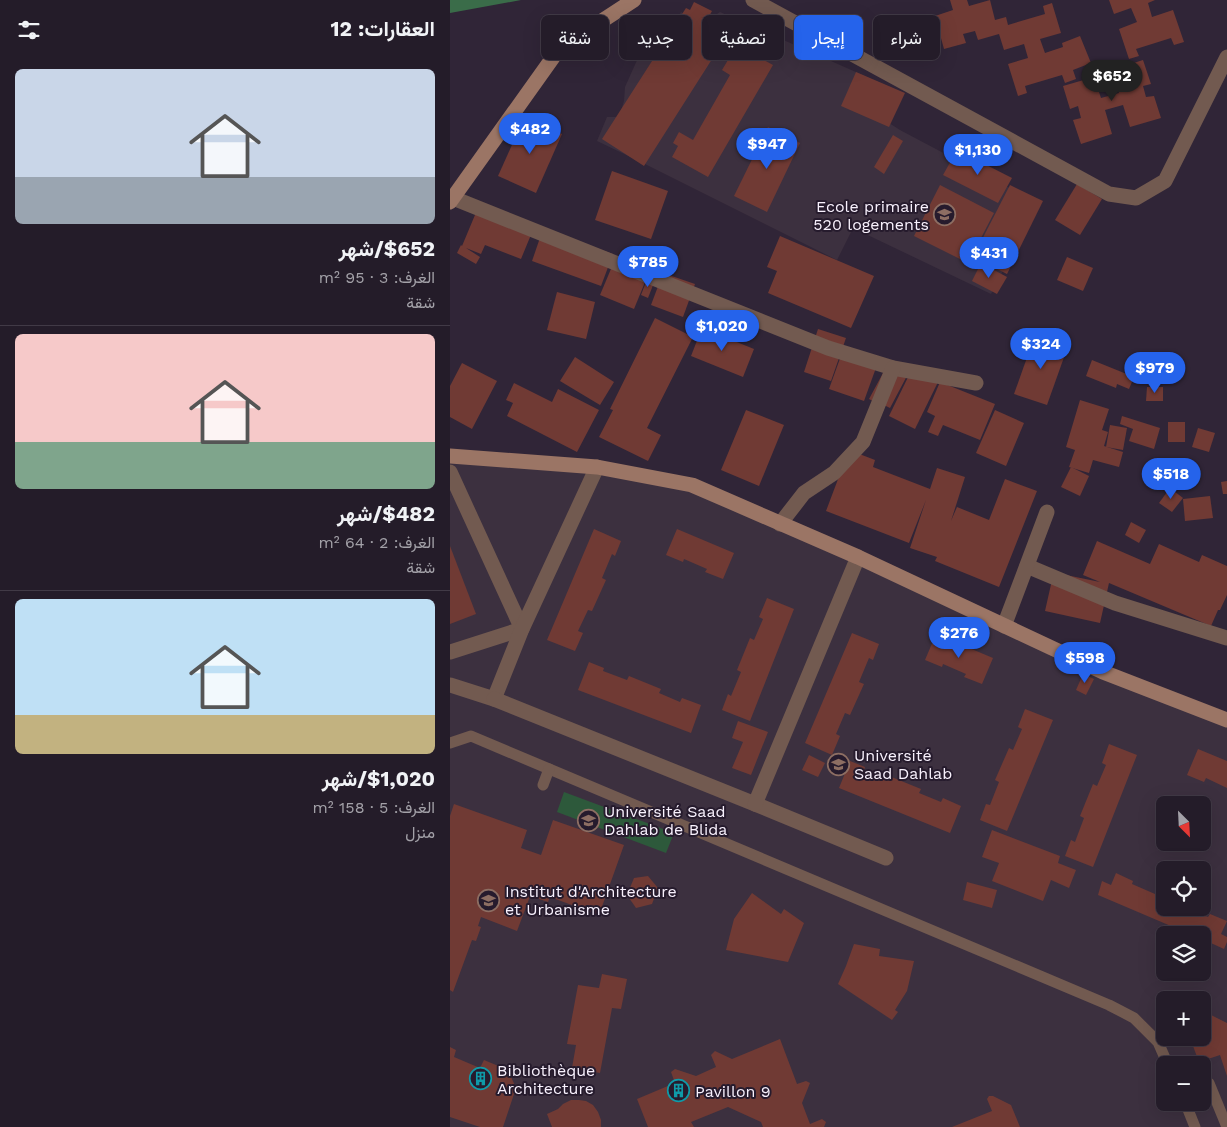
<!DOCTYPE html>
<html lang="ar">
<head>
<meta charset="utf-8">
<style>
	body { margin:0; font-family:"Work Sans",Vazirmatn,sans-serif; background:#302935; color:#f1f3f6; direction:rtl; height:100vh; display:flex; flex-direction:column; font-size:19px; white-space:nowrap }
	* { box-sizing:border-box; margin:0 }
	p { font-size:16px; color:#a3a1a8 }
	.icon { flex:none; width:28px; height:28px; fill:none; stroke:currentColor; stroke-width:2; stroke-linecap:round; stroke-linejoin:round }
	.map { position:relative; flex:1; overflow:hidden; direction:ltr }
	.sheet { display:flex; flex-direction:column; background:#241c29; width:450px }
	.sheet>* { flex:none }
	.hud { position:absolute; left:15px; top:15px; width:475px; height:45px; direction:rtl; display:flex; gap:10px }
	.needle { width:32px; rotate:156deg }
	.buttons { position:absolute; left:706px; top:796px; display:grid; gap:10px }
	.buttons a { display:grid; place-items:center; width:55px; height:55px; border-radius:8px; background:#241c29; box-shadow:0 5px 20px #0002,0 0 0 1px #413a46; font-size:25px }
	.price { position:absolute; translate:-50% -42px; padding:0 11px; border-radius:18px; background:#2563eb; color:#fff; font-size:16px; line-height:32px; filter:drop-shadow(0 1px 2px #0008) }
	.price::after { content:''; position:absolute; left:50%; top:30px; width:15px; height:11px; margin-left:-8px; background:inherit; clip-path:polygon(0 0,100% 0,50% 100%) }
	.price.on { background:#222; color:#fff }
	ul { padding:0; list-style:none }
	li { display:grid; align-content:center; gap:10px; height:265px; padding:0 15px }
	li+li { border-top:1px solid #413a46 }
	li span { display:grid; place-items:center; height:155px; border-radius:8px; color:#555 }
	li>.icon { margin-inline-start:auto }
	span .icon { width:90px; height:90px; fill:#fffc; stroke-width:1 }
	li b { font-size:21px }
	h2 { display:flex; justify-content:space-between; align-items:center; height:60px; padding:0 15px; font-size:21px }
	.chip { padding:0 18px; border-radius:8px; background:#241c29; box-shadow:0 5px 20px #0002,0 0 0 1px #413a46; font-size:18px; line-height:45px }
	.chip.on { background:#2563eb; color:#fff }
	main { display:flex; flex:1; min-height:0 }
	.map>svg:first-child { display:block }
	.education { fill:#3c303f; fill-rule:evenodd }
	.green { fill:#2d593b }
	.forest { fill:#3a6c49 }
	.building { fill:#703a34 }
	.lines { fill:none; stroke-linecap:round; stroke-linejoin:round }
	.lane { stroke:#725a50; stroke-width:11 }
	.street { stroke:#725a50; stroke-width:15 }
	.secondary { stroke:#9b7565; stroke-width:15 }
	.labels { text-anchor:middle; dominant-baseline:central; stroke-width:4; stroke-linejoin:round; paint-order:stroke }
	.poi-label { font-size:16px; fill:#f8f1fd; stroke:#261b2d; text-anchor:start }
</style>
</head>
<body>
<main>
<div class="map">
<svg width="777" height="1127" viewBox="0 0 777 1127">
	<rect width="100%" height="100%" fill="#302537"/>
	<g class="education">
		<path d="M231,12L252,24L270,12L451,92L436,121L450,130L588,203L541,294L403,228L387,260L193,163L147,141L157,117H169L174,101L175,87L188,58L218,20L224,25Z"/>
		<path d="M0,456L242,485L777,723V1127H0ZM715,805H752V842H715ZM715,870H752V908H715ZM715,935H752V972H715ZM715,1000H752V1038H715ZM715,1065H752V1102H715Z"/>
	</g>
	<path class="green" d="M114,792L224,833L216,853L107,812Z"/>
	<path class="forest" d="M0,0H71L0,13Z"/>
	<g class="building">
		<path d="M500,0H517L519,6L540,0L545,20L556,17L558,25L595,14L593,6L602,3L611,33L590,39L595,53L613,47L612,43L630,36L641,63L623,70L626,79L615,83L612,75L575,86L577,93L568,96L558,64L578,58L574,44L554,50L549,34L528,40L525,31L513,34L516,43L494,49L485,16L503,10Z"/>
		<path d="M659,0H705L698,3L702,17L723,10L734,42L724,45L721,38L686,49L689,56L679,59L669,29L687,22L681,8L664,14Z"/>
		<path d="M244,2L262,11L257,20L251,17L278,34L194,166L152,139L236,8L240,10Z"/>
		<path d="M295,15L308,23L301,34L288,26Z"/>
		<path d="M287,45L323,65L258,177L222,157L228,146L223,143L229,132L243,140L280,75L272,70Z"/>
		<path d="M693,60L701,84L693,86L696,97L704,96L711,118L680,127L673,105L655,110L662,134L631,144L623,120L631,118L628,106L620,109L613,86L644,77L651,98L669,93L662,70Z"/>
		<path d="M406,72L455,93L439,127L391,106Z"/>
		<path d="M74,118L112,134L86,193L48,176Z"/>
		<path d="M318,127L350,143L317,212L284,196Z"/>
		<path d="M443,135L453,141L434,174L424,167Z"/>
		<path d="M507,150L562,178L548,203L493,175Z"/>
		<path d="M162,171L218,191L201,239L145,220Z"/>
		<path d="M627,184L652,199L630,235L605,220Z"/>
		<path d="M490,185L544,213L518,263L464,236Z"/>
		<path d="M560,185L593,201L557,274L523,257Z"/>
		<path d="M30,203L85,225L71,259L35,245L31,254L16,248L30,257L26,264L7,253L11,245L12,246Z"/>
		<path d="M93,229L163,254L151,286L82,261Z"/>
		<path d="M330,236L424,276L401,328L318,293L327,271L317,267Z"/>
		<path d="M166,257L200,270L184,309L150,295Z"/>
		<path d="M617,257L643,268L633,291L607,280Z"/>
		<path d="M531,263L557,277L547,294L522,281Z"/>
		<path d="M213,273L245,284L233,317L201,305Z"/>
		<path d="M198,277L205,280L198,298L191,295Z"/>
		<path d="M107,292L145,302L136,339L97,330Z"/>
		<path d="M205,318L243,337L197,428L211,435L198,461L149,437L163,410L160,409Z"/>
		<path d="M252,328L304,349L293,377L241,356Z"/>
		<path d="M368,329L396,338L381,381L354,372Z"/>
		<path d="M585,335L618,346L597,405L564,394Z"/>
		<path d="M392,353L427,365L414,401L379,389Z"/>
		<path d="M125,357L164,382L150,405L110,381Z"/>
		<path d="M642,360L684,377L679,389L667,384L666,388L636,376Z"/>
		<path d="M439,362L459,372L440,408L432,404L431,405L419,399Z"/>
		<path d="M12,363L47,381L22,429L0,417V386Z"/>
		<path d="M462,369L488,382L465,429L439,416Z"/>
		<path d="M490,382L545,404L530,440L493,425L488,436L478,432L485,416L477,412Z"/>
		<path d="M64,383L102,402L108,389L149,410L127,452L57,416L63,403L56,400Z"/>
		<path d="M697,387H713V401H696Z"/>
		<path d="M630,400L659,409L652,430L658,432L654,446L673,452L669,467L643,460L639,473L619,467L625,450L616,447Z"/>
		<path d="M296,410L334,425L309,486L271,470Z"/>
		<path d="M545,410L574,423L556,466L526,453Z"/>
		<path d="M672,416L710,428L704,449L679,441L683,429L670,424Z"/>
		<rect x="718" y="422" width="17" height="20"/>
		<path d="M660,425L677,428L673,450L656,447Z"/>
		<path d="M748,428L765,433L759,452L742,447Z"/>
		<path d="M399,450L425,460L423,467L480,489L487,468L515,477L501,521L507,507L539,520L555,479L587,491L549,587L485,561L487,557L460,548L476,500L459,543L376,511Z"/>
		<path d="M718,464L741,465L740,481L717,480Z"/>
		<path d="M621,467L639,476L630,496L611,487Z"/>
		<path d="M777,481V494H773L771,482Z"/>
		<path d="M720,488L733,498L722,512L709,503Z"/>
		<path d="M760,496L763,518L735,521L733,499Z"/>
		<path d="M681,522L696,530L689,543L675,535Z"/>
		<path d="M144,529L171,541L165,556L162,554L152,578L156,580L142,611L138,610L128,631L133,633L125,651L97,640Z"/>
		<path d="M227,529L284,553L273,579L255,572L257,569L234,559L233,562L216,555Z"/>
		<path d="M647,541L700,564L709,544L749,562L752,555L777,566V595L770,610H768L761,626L659,583L650,623L595,611L602,580L616,575L650,582L633,575Z"/>
		<path d="M0,546L26,614L0,624Z"/>
		<path d="M317,598L344,609L300,721L272,710L278,694L281,696L291,672L287,670L300,638L304,640L313,619L309,617Z"/>
		<path d="M402,633L429,644L423,660L419,658L409,682L414,684L400,715L395,713L386,734L390,736L382,755L355,743Z"/>
		<path d="M486,634L543,658L532,684L514,677L516,674L493,664L492,667L475,660Z"/>
		<path d="M139,662L154,668L153,671L177,680L179,676L211,689L209,693L230,702L232,698L251,705L241,733L128,690Z"/>
		<path d="M633,674L644,679L636,695L626,690Z"/>
		<path d="M575,709L603,720L557,831L530,820L536,804L540,805L549,782L545,780L559,748L563,750L572,729L568,727Z"/>
		<path d="M288,721L318,732L301,775L282,768L293,742L282,738Z"/>
		<path d="M659,744L687,755L643,867L615,856L621,840L625,842L634,818L630,816L643,784L647,786L656,765L652,763Z"/>
		<path d="M748,749L777,761V788L756,778L754,782L737,775Z"/>
		<path d="M359,755L375,763L368,777L352,770Z"/>
		<path d="M400,761L415,767L414,770L438,780L439,776L471,789L469,793L491,802L493,798L511,806L500,833L389,788Z"/>
		<path d="M4,804L77,830L71,848L91,855L103,820L174,845L149,915L100,897L98,902L86,898L88,893L82,891L67,931L31,917L28,926L31,927L26,941L22,940L3,992L0,990V816Z"/>
		<path d="M542,830L610,856L608,863L626,870L619,888L601,880L593,901L542,881L549,863L532,857Z"/>
		<path d="M666,873L683,881L682,884L705,894V890L715,895V908H738V909L758,917L760,914L777,921L771,934L777,937V942L774,949L752,939V935H742L648,895L652,881L661,885Z"/>
		<path d="M198,876L208,888L202,904L186,908L177,895L184,878Z"/>
		<path d="M517,882L547,890L542,908L513,900Z"/>
		<path d="M302,893L331,914L334,909L354,923L338,962L276,950L284,919Z"/>
		<path d="M404,944L430,949L429,956L464,961L457,991L445,1010L448,1012L442,1020L388,984L396,966Z"/>
		<path d="M152,974L177,979L171,1009L162,1008L150,1073L122,1068L126,1045L117,1044L128,985L149,988Z"/>
		<path d="M759,1014L777,1023V1076L770,1055L749,1062L740,1038H752V1017Z"/>
		<path d="M330,1039L347,1084L356,1081L360,1083L352,1103L360,1124L372,1119L376,1122L374,1127H313L311,1122L278,1107L241,1122L244,1127H198L187,1099L225,1083L221,1072L225,1069L246,1076L266,1067L261,1055L265,1051L282,1059Z"/>
		<path d="M0,1047L6,1050L4,1057L30,1068L34,1060L58,1070L66,1088L53,1127H30L0,1117Z"/>
		<path d="M539,1096H543L561,1105L570,1127H502L542,1111L537,1099Z"/>
		<path d="M121,1100H129L136,1101L143,1105L148,1112L151,1120V1127H102L97,1114L108,1109L113,1104Z"/>
	</g>
	<g class="lines">
		<g class="lane">
			<path d="M0,743L21,736L659,1005L684,1018L708,1042L718,1065"/>
			<path d="M93,785L99,769"/>
			<path d="M759,1083L777,1127"/>
			<path d="M735,1102L745,1127"/>
		</g>
		<g class="street">
			<path d="M303,0L659,194L686,198L715,181L777,57"/>
			<path d="M3,198L378,348L443,368L526,383"/>
			<path d="M0,472L72,629L0,652"/>
			<path d="M330,524L354,493L384,473L413,442L443,368"/>
			<path d="M577,566L665,603L777,638"/>
			<path d="M554,626L597,512"/>
			<path d="M0,685L44,699L72,629L147,467"/>
			<path d="M44,699L305,804L436,858"/>
			<path d="M305,804L408,557"/>
		</g>
		<g class="secondary">
			<path d="M0,202L109,49L184,0"/>
			<path d="M0,456L147,467L242,485L408,557L653,672L777,720"/>
		</g>
	</g>
	<defs>
		<symbol id="school-ring" viewBox="-11 -11 22 22"><circle r="9.5" fill="#261b2d" stroke="#8d6e63" stroke-width="1.5"/><path d="M0-5L7-2L0 1L-7-2ZM-4 1L0 2.5L4 1V4Q0 6-4 4Z" fill="#8d6e63"/></symbol>
		<symbol id="university-ring" viewBox="-11 -11 22 22"><circle r="9.5" fill="#261b2d" stroke="#8d6e63" stroke-width="1.5"/><path d="M0-5L7-2L0 1L-7-2ZM-4 1L0 2.5L4 1V4Q0 6-4 4Z" fill="#8d6e63"/></symbol>
		<symbol id="building-ring" viewBox="-11 -11 22 22"><circle r="9.5" fill="#261b2d" stroke="#0f9aa8" stroke-width="1.5"/><path d="M-4-6H4V6H1V3H-1V6H-4ZM-2.5-4.3h1.7v1.8h-1.7ZM.8-4.3h1.7v1.8H.8ZM-2.5-1h1.7V.8h-1.7ZM.8-1h1.7V.8H.8Z" fill="#0f9aa8"/></symbol>
	</defs>
	<g fill-rule="evenodd">
		<use href="#school-ring" x="482" y="202" width="25" height="25"/>
		<use href="#university-ring" x="376" y="752" width="25" height="25"/>
		<use href="#university-ring" x="126" y="808" width="25" height="25"/>
		<use href="#university-ring" x="26" y="888" width="25" height="25"/>
		<use href="#building-ring" x="18" y="1066" width="25" height="25"/>
		<use href="#building-ring" x="216" y="1078" width="25" height="25"/>
	</g>
	<g class="labels">
		<g class="poi-label">
			<text x="479" y="206" text-anchor="end">Ecole primaire<tspan x="479" dy="18">520 logements</tspan></text>
			<text x="404" y="755">Université<tspan x="404" dy="18">Saad Dahlab</tspan></text>
			<text x="154" y="811">Université Saad<tspan x="154" dy="18">Dahlab de Blida</tspan></text>
			<text x="55" y="891">Institut d'Architecture<tspan x="55" dy="18">et Urbanisme</tspan></text>
			<text x="47" y="1070">Bibliothèque<tspan x="47" dy="18">Architecture</tspan></text>
			<text x="245" y="1091">Pavillon 9</text>
		</g>
	</g>
</svg>
<div class="buttons">
<a><svg class="needle" viewBox="-14 -14 28 28"><path d="M0-13l5 13h-10z" fill="#e53935"/><path d="M0 13l5-13h-10z" fill="#a3a1a8"/></svg></a>
<a><svg class="icon" aria-label="locate" viewBox="0 0 24 24"><circle cx="12" cy="12" r="6"/><path d="M12 2v4M12 18v4M2 12h4M18 12h4"/></svg></a>
<a><svg class="icon" aria-label="layers" viewBox="0 0 24 24"><path d="M12 4l9 5-9 5-9-5zM3 14l9 5 9-5"/></svg></a>
<a>+</a>
<a>−</a>
</div>
<b class="price on" style="left:662px;top:102px">$652</b>
<b class="price" style="left:80px;top:155px">$482</b>
<b class="price" style="left:317px;top:170px">$947</b>
<b class="price" style="left:528px;top:176px">$1,130</b>
<b class="price" style="left:539px;top:279px">$431</b>
<b class="price" style="left:198px;top:288px">$785</b>
<b class="price" style="left:272px;top:352px">$1,020</b>
<b class="price" style="left:591px;top:370px">$324</b>
<b class="price" style="left:705px;top:394px">$979</b>
<b class="price" style="left:721px;top:500px">$518</b>
<b class="price" style="left:509px;top:659px">$276</b>
<b class="price" style="left:635px;top:684px">$598</b>
<div class="hud">
<a class="chip">شراء</a>
<a class="chip on">إيجار</a>
<a class="chip">تصفية</a>
<a class="chip">جديد</a>
<a class="chip">شقة</a>
</div>
</div>
<section class="sheet">
<h2>العقارات: 12<svg class="icon" aria-label="filters" viewBox="0 0 24 24"><path d="M4 7h16M4 17h16"/><circle cx="9" cy="7" r="2"/><circle cx="15" cy="17" r="2"/></svg></h2>
<ul>
<li><span style="background:linear-gradient(#c9d6e8 70%,#9aa5b1 0)"><svg class="icon" aria-label="home" viewBox="0 0 24 24"><path d="M3 11l9-7 9 7M6 9v11h12V9"/></svg></span><div><b>$652/شهر</b><p>الغرف: 3 · 95 m²</p><p>شقة</p></div></li>
<li><span style="background:linear-gradient(#f6c9c9 70%,#7fa58c 0)"><svg class="icon" aria-label="home" viewBox="0 0 24 24"><path d="M3 11l9-7 9 7M6 9v11h12V9"/></svg></span><div><b>$482/شهر</b><p>الغرف: 2 · 64 m²</p><p>شقة</p></div></li>
<li><span style="background:linear-gradient(#bfe0f5 75%,#c2b280 0)"><svg class="icon" aria-label="home" viewBox="0 0 24 24"><path d="M3 11l9-7 9 7M6 9v11h12V9"/></svg></span><div><b>$1,020/شهر</b><p>الغرف: 5 · 158 m²</p><p>منزل</p></div></li>
</ul>
</section>
</main>
</body>
</html>
